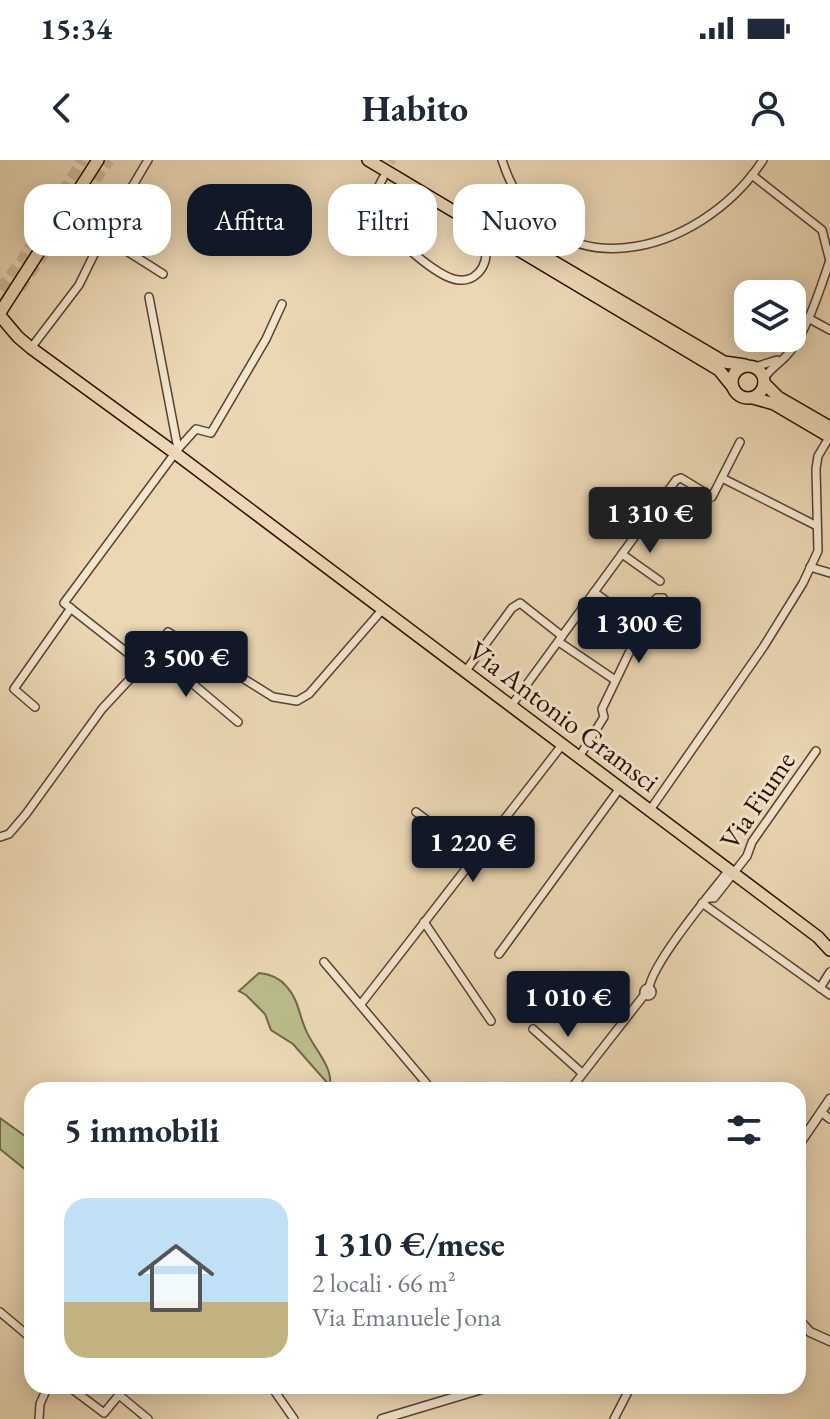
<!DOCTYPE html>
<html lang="it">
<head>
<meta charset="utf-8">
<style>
	body { margin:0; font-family:"EB Garamond",serif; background:#f2f2f3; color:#1f2937; height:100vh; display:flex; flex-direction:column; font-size:30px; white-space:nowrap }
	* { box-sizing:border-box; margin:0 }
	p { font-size:26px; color:#747a83 }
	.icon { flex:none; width:44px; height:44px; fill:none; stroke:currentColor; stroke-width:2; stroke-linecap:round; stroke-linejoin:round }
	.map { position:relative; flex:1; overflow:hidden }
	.panel { position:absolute; left:24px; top:922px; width:782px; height:312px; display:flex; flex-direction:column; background:#fff; border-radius:24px; box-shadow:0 4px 20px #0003 }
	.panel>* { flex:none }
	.banner { position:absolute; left:24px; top:24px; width:782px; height:72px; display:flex; gap:16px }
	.buttons { position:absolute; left:734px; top:120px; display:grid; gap:16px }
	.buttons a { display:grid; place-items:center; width:72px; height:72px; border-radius:16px; background:#fff; box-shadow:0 4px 20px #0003; font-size:40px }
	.price { position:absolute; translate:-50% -68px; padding:0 18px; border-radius:8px; background:#111827; color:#fff; font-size:26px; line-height:52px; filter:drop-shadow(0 2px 4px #0008) }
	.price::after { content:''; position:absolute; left:50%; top:48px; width:24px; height:18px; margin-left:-12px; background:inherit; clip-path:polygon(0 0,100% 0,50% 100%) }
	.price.selected { background:#222; color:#fff }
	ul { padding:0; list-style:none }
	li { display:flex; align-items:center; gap:24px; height:200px; padding:0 40px }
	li+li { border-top:2px solid #e0e1e3 }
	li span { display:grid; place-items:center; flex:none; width:224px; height:160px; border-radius:24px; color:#555 }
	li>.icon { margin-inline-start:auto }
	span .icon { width:96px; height:96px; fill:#fffc; stroke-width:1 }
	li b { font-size:34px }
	h2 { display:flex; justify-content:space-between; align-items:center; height:96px; padding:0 40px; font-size:34px }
	.chip { padding:0 28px; border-radius:24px; background:#fff; box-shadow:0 4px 20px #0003; font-size:28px; line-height:72px }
	.chip.selected { background:#111827; color:#fff }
	.status { display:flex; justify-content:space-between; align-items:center; height:56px; padding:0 40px; background:#fff; direction:ltr }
	.status svg { height:22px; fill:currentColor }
	header { display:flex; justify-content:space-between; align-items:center; height:104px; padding:0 40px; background:#fff; font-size:36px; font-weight:700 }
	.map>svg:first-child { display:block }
	.green { fill:#babd8b; stroke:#726646; stroke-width:2 }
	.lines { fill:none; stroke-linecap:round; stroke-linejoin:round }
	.minor-tunnel { stroke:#ceb999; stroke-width:7; stroke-dasharray:7 3.5; stroke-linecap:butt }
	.trunk-tunnel { stroke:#ceb999; stroke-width:11; stroke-dasharray:11 5.5; stroke-linecap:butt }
	.minor-casing { stroke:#5a402e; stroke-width:10 }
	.tertiary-casing { stroke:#5a402e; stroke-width:11 }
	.primary-casing { stroke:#290e02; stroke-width:14 }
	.minor { stroke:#f2e5ce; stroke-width:7 }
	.tertiary { stroke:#f2e5ce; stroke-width:8 }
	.primary { stroke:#ebd7b4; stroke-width:11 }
	.labels { text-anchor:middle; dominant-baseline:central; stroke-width:6; stroke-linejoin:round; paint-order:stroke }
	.street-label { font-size:28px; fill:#290e02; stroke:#f2e5ce }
</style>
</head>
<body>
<div class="status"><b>15:34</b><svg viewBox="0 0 49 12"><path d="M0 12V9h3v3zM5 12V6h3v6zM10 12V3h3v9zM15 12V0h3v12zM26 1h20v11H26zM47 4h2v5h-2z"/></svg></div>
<header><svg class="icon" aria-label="back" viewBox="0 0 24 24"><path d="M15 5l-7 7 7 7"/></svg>Habito<svg class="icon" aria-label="person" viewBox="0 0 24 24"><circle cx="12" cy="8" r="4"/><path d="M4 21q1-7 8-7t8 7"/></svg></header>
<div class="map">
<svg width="830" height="1259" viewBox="0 0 830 1259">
	<rect width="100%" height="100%" fill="#ebd7b4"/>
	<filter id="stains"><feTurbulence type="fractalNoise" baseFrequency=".0025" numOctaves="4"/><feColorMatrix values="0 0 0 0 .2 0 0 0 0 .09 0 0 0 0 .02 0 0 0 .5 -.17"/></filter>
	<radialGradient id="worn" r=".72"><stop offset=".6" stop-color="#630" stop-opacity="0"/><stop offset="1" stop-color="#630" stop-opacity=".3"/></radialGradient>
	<g class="green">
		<path d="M259,813C271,814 280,818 287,827C298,839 299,854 305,868C312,887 333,905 330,926L293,884L271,870L265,854L246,835L239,831Z"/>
		<path d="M0,958L32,981V1015L0,989Z"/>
	</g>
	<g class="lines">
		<path class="minor-tunnel" d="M386,12L393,0"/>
		<g class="trunk-tunnel">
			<path d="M20,128L109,0"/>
			<path d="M0,129L23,99L82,0"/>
		</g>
		<defs>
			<g id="minor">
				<path d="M502,0C546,137 700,97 763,0"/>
				<path d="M752,15L822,70L830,101"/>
				<path d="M383,18C377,29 372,40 378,53C387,73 438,119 459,120C480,122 493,97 482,80C477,72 466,66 458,60"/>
				<path d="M103,76L163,114"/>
				<path d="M149,137L178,289"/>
				<path d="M808,158L830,170"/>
				<path d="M31,188L79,125L103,76L148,0"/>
				<path d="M755,207L777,200"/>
				<path d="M764,218C771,208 780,203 787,195C806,174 821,127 830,100"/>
				<path d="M722,318L817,366"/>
				<path d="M622,394L660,421"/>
				<path d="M810,407L830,413"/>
				<path d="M594,432L641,466"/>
				<path d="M559,482L615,520"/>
				<path d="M155,492L238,562"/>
				<path d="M143,505L64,443L178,289L196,269L211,273L266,179L282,144"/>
				<path d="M465,512L512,448L520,443L562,476"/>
				<path d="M511,546L676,320L681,318L712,337L740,282"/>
				<path d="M35,547L14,529L71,448"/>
				<path d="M579,597L604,557L602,549L654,441L657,438H663L664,446"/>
				<path d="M650,650L764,486L803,423L818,391L816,309L818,296L830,276"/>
				<path d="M416,652L475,696"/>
				<path d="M0,677L9,674L26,654L102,549L155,492L168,472L273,537L297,541L309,534L382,450"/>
				<path d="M707,738H714L747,696L752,682L816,591"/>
				<path d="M702,743L830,835"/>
				<path d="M424,762L491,861"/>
				<path d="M499,794L620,628"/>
				<path d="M324,802L432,930"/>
				<circle cx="648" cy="832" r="4"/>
				<path d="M649,828C653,802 711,733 729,710"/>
				<path d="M820,828L830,812"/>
				<path d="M361,844L562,585"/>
				<path d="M533,869L582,913"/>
				<path d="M570,930L645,834"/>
				<path d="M821,952L830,959"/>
				<path d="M0,1152L32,1179"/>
				<path d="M68,1226L104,1253L119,1235L148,1259"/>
				<path d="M271,1226L294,1259"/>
				<path d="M39,1259L40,1244L48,1226"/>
				<path d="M614,1259L631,1226"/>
			</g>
			<g id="tertiary">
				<path d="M798,986L830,939"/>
				<path d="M798,1159L810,1172L830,1181"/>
				<path d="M382,1259L492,1226"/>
			</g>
			<g id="primary">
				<path d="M368,0L719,210L732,226"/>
				<path d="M512,77L714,196L724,202L745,205"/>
				<path d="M1,151L98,0"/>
				<path d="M2,158L18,177L31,188L175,293L818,777L830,790"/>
				<circle cx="748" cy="222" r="16"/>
				<path d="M764,223L778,237L830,267"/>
				<path d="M753,238L774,244L830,277"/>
			</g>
		</defs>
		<use href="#minor" class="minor-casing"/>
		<use href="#tertiary" class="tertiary-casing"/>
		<use href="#primary" class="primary-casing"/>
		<use href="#minor" class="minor"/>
		<use href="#tertiary" class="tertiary"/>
		<use href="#primary" class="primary"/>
	</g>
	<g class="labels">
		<g class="street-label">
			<text transform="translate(564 556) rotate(37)">Via Antonio Gramsci</text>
			<text transform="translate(757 640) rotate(-56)">Via Fiume</text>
		</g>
	</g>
	<rect width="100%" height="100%" filter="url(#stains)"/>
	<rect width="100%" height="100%" fill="url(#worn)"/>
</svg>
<div class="buttons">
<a><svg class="icon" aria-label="layers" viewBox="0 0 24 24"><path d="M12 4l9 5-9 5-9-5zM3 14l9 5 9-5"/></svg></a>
</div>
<b class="price selected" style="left:650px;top:395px">1 310 €</b>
<b class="price" style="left:639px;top:505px">1 300 €</b>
<b class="price" style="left:186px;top:539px">3 500 €</b>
<b class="price" style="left:473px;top:724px">1 220 €</b>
<b class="price" style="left:568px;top:879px">1 010 €</b>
<div class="banner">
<a class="chip">Compra</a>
<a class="chip selected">Affitta</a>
<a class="chip">Filtri</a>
<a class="chip">Nuovo</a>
</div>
<section class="panel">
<h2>5 immobili<svg class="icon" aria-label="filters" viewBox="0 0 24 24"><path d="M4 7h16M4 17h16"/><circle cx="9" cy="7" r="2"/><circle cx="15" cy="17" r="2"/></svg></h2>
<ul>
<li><span style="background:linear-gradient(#bfe0f5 65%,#c2b280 0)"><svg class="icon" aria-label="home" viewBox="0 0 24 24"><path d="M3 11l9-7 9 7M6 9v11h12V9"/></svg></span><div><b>1 310 €/mese</b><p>2 locali · 66 m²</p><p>Via Emanuele Jona</p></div></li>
</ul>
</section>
</div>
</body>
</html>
